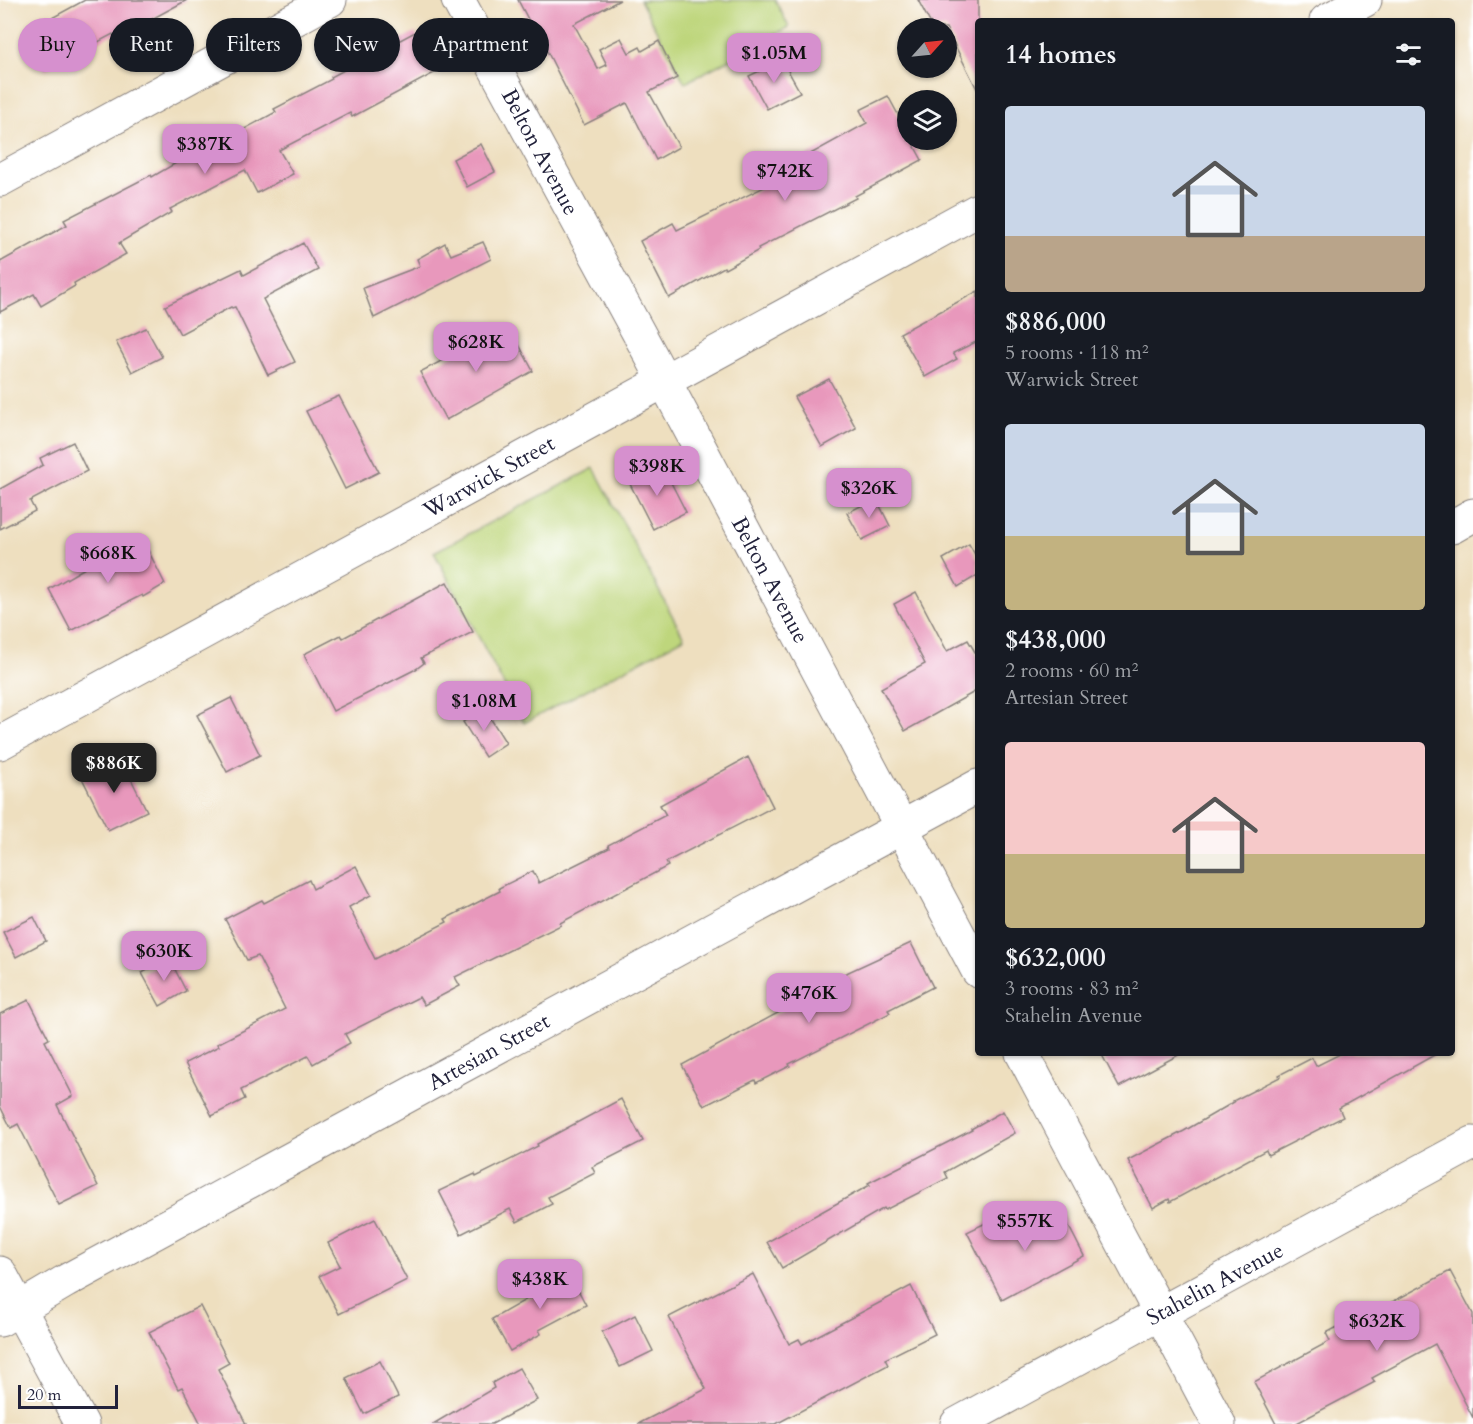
<!DOCTYPE html>
<html lang="en">
<head>
<meta charset="utf-8">
<style>
	body { margin:0; font-family:Cardo,serif; background:#242831; color:#f1f3f6; height:100vh; display:flex; flex-direction:column; font-size:22px; white-space:nowrap }
	* { box-sizing:border-box; margin:0 }
	p { font-size:20px; color:#9ea1a6 }
	.icon { flex:none; width:33px; height:33px; fill:none; stroke:currentColor; stroke-width:2; stroke-linecap:round; stroke-linejoin:round }
	.map { position:relative; flex:1; overflow:hidden }
	.sheet { position:absolute; left:975px; top:18px; width:480px; height:1038px; display:flex; flex-direction:column; background:#171b24; border-radius:6px; box-shadow:0 2px 4px #0004 }
	.sheet>* { flex:none }
	.top-card { position:absolute; left:18px; top:18px; width:570px; height:54px; display:flex; gap:12px }
	.needle { width:39px; rotate:63deg }
	.controls { position:absolute; left:897px; top:18px; display:grid; gap:12px }
	.controls a { display:grid; place-items:center; width:60px; height:60px; border-radius:50%; background:#171b24; box-shadow:0 2px 4px #0004; font-size:30px }
	.scale { position:absolute; left:18px; bottom:15px; width:100px; box-sizing:border-box; padding-left:6px; border:3px solid #22223b; border-top:0; font-size:16px; line-height:21px; white-space:nowrap; color:#22223b; -webkit-text-stroke:4px #fff; paint-order:stroke }
	.price { position:absolute; translate:-50% -51px; padding:0 14px; border-radius:12px; background:#d690ce; color:#111; font-size:20px; line-height:39px; filter:drop-shadow(0 2px 3px #0008) }
	.price::after { content:''; position:absolute; left:50%; top:36px; width:18px; height:14px; margin-left:-9px; background:inherit; clip-path:polygon(0 0,100% 0,50% 100%) }
	.price.selected { background:#222; color:#fff }
	ul { padding:0; list-style:none }
	li { display:grid; align-content:center; gap:12px; height:318px; padding:0 30px }
	li span { display:grid; place-items:center; height:186px; border-radius:6px; color:#555 }
	li>.icon { margin-inline-start:auto }
	span .icon { width:108px; height:108px; fill:#fffc; stroke-width:1 }
	li b { font-size:26px }
	h2 { display:flex; justify-content:space-between; align-items:center; height:72px; padding:0 30px; font-size:26px }
	.tag { padding:0 21px; border-radius:27px; background:#171b24; box-shadow:0 2px 4px #0004; font-size:21px; line-height:54px }
	.tag.selected { background:#d690ce; color:#111 }
	.map>svg:first-child { display:block }
	.green { fill:#bed67b; stroke:#707c5b; stroke-width:1.5 }
	.building { fill:#e898bc }
	.lines { fill:none; stroke-linecap:round; stroke-linejoin:round }
	.minor-casing { stroke:#88807d; stroke-width:35 }
	.minor { stroke:#fff; stroke-width:33 }
	.labels { text-anchor:middle; dominant-baseline:central; stroke-width:4.5; stroke-linejoin:round; paint-order:stroke }
	.street-label { font-size:22px; fill:#22223b; stroke:#fff }
</style>
</head>
<body>
<div class="map">
<svg width="1473" height="1424" viewBox="0 0 1473 1424">
	<rect width="100%" height="100%" fill="#fff"/>
	<filter id="ink" filterUnits="userSpaceOnUse"><feTurbulence type="fractalNoise" baseFrequency=".0167" numOctaves="2"/><feDisplacementMap in="SourceGraphic" scale="12" xChannelSelector="R" yChannelSelector="G"/><feConvolveMatrix kernelMatrix="1 2 1 2 8 2 1 2 1" color-interpolation-filters="sRGB"/></filter>
	<filter id="wash" filterUnits="userSpaceOnUse"><feTurbulence type="fractalNoise" baseFrequency=".008" numOctaves="4" result="noise"/><feDisplacementMap in="SourceGraphic" scale="24" xChannelSelector="R" yChannelSelector="G"/><feGaussianBlur stdDeviation="1.35" result="paint"/><feColorMatrix in="noise" values="0 0 0 0 0 0 0 0 0 0 0 0 0 0 0 0 0 1.4 0 .05"/><feComposite in="paint" operator="in"/></filter>
	<g filter="url(#wash)">
		<rect width="100%" height="100%" fill="#eedfbf"/>
		<g class="green">
			<path d="M640,0H775L789,27L685,83Z"/>
			<path d="M594,468L684,638L524,723L434,552Z"/>
		</g>
		<g id="blocks">
			<g class="building">
				<path d="M85,0H187L115,39L113,34L45,70L26,32Z"/>
				<path d="M518,0H620L574,24L598,69L607,65L599,49L621,38L629,53L640,47L642,51L659,41L677,78L649,92L679,147L656,160L627,103L584,125L542,41L540,42Z"/>
				<path d="M918,0H978V91L946,28H933Z"/>
				<path d="M415,32L436,72L352,117L350,113L279,150L293,174L257,193L245,170L170,209L172,212L119,243L126,254L74,283L75,286L41,306L34,294L0,312V262L67,225L64,220L151,175L152,177L207,145L209,148L276,112L274,109L332,79L331,77Z"/>
				<path d="M782,60L800,92L767,109L749,76Z"/>
				<path d="M888,96L908,133V140H911L922,160L855,196L856,198L758,248L759,250L725,269L724,267L669,298L640,241L673,223L677,230L809,165L805,157L867,123L860,110Z"/>
				<path d="M481,144L495,172L467,187L453,159Z"/>
				<path d="M483,242L491,259L374,318L363,288L420,266L417,259L445,243L451,255Z"/>
				<path d="M303,243L318,270L263,299L295,362L268,375L235,307L232,308L231,307L180,334L165,306L241,269L244,275Z"/>
				<path d="M978,291V341L953,353L957,359L925,377L900,333Z"/>
				<path d="M509,326L533,371L446,420L420,372Z"/>
				<path d="M146,328L162,357L132,372L116,342Z"/>
				<path d="M829,379L856,428L822,447L794,397Z"/>
				<path d="M339,396L379,472L345,489L306,411Z"/>
				<path d="M73,442L87,471L30,501L35,511L0,529V489L43,465L40,458Z"/>
				<path d="M662,465L686,512L653,529L629,482Z"/>
				<path d="M876,498L890,526L862,540L847,513Z"/>
				<path d="M141,536L165,584L143,597L142,595L71,631L49,589L102,558L100,556Z"/>
				<path d="M969,544L978,560V575L958,587L943,559Z"/>
				<path d="M447,582L473,632L421,658L424,663L416,669L333,711L304,654L341,635L343,638Z"/>
				<path d="M916,592L947,651L968,640L978,657V690L905,731L881,688L925,664L894,604Z"/>
				<path d="M231,698L260,755L227,772L197,715Z"/>
				<path d="M484,708L506,743L485,757L463,722Z"/>
				<path d="M120,757L147,811L108,830L81,776Z"/>
				<path d="M748,757L773,807L666,862L668,866L560,923L561,925L455,977L460,986L424,1005L419,997L345,1034L350,1043L313,1064L308,1056L241,1090L245,1099L212,1116L185,1063L219,1046L217,1044L285,1009L258,956L247,960L225,919L262,900L264,903L309,880L313,889L356,866L371,895L349,907L375,959L447,922L445,919L500,891L499,888L533,871L539,883L609,848L608,845L666,815L660,805Z"/>
				<path d="M34,917L46,941L16,957L3,932Z"/>
				<path d="M911,943L933,987L888,1010L890,1013L789,1064L790,1066L756,1083L755,1080L704,1106L682,1065L833,983L831,980Z"/>
				<path d="M169,958L186,991L160,1006L142,973Z"/>
				<path d="M29,1000L49,1039L45,1041L73,1096L57,1105L98,1186L59,1205L18,1124L11,1128L0,1106V1014Z"/>
				<path d="M1101,1053H1182L1119,1087Z"/>
				<path d="M1342,1053H1438L1339,1108L1343,1117L1268,1155L1266,1150L1170,1202L1169,1199L1153,1208L1128,1160L1184,1131L1234,1102L1233,1101L1280,1077L1279,1075L1312,1058L1316,1066Z"/>
				<path d="M621,1099L643,1141L592,1167L595,1173L548,1197L552,1204L517,1222L510,1209L461,1234L439,1191L475,1174L476,1177L538,1146L537,1144Z"/>
				<path d="M1003,1111L1015,1133L945,1172L948,1178L885,1210L884,1208L782,1268L767,1242L870,1185L868,1183L972,1130L971,1129Z"/>
				<path d="M1061,1211L1084,1256L1002,1300L967,1232L1000,1216L1010,1237Z"/>
				<path d="M375,1219L407,1280L339,1314L319,1276L340,1266L328,1243Z"/>
				<path d="M566,1267L586,1305L539,1330L541,1334L510,1351L492,1319L543,1290L538,1281Z"/>
				<path d="M1450,1271L1473,1314V1418L1435,1344L1372,1378L1375,1382L1295,1424H1276L1254,1382L1330,1341L1326,1333L1381,1304L1383,1307Z"/>
				<path d="M753,1274L789,1344L799,1339L802,1344L911,1286L935,1334L885,1359L888,1365L776,1424H638L706,1389L669,1317Z"/>
				<path d="M200,1306L229,1363L218,1369L246,1424H201L182,1387L178,1389L149,1332Z"/>
				<path d="M635,1315L653,1351L620,1367L602,1332Z"/>
				<path d="M380,1361L398,1397L364,1414L346,1378Z"/>
				<path d="M519,1368L537,1400L492,1424H433L494,1388L492,1383Z"/>
			</g>
		</g>
	</g>
	<g filter="url(#ink)">
		<use href="#blocks" fill-opacity="0" stroke="#88807d" stroke-width="1.5"/>
		<g class="lines">
			<defs>
				<g id="minor">
					<path d="M458,0L650,354L978,971"/>
					<path d="M1326,21L1365,0"/>
					<path d="M0,180L330,0"/>
					<path d="M1452,527L1473,515"/>
					<path d="M0,743L978,210"/>
					<path d="M1022,1053L1219,1424"/>
					<path d="M0,1273L82,1424"/>
					<path d="M0,1320L66,1281L978,786"/>
					<path d="M957,1424L1473,1143"/>
				</g>
			</defs>
			<use href="#minor" class="minor-casing"/>
			<use href="#minor" class="minor"/>
		</g>
	</g>
	<g class="labels">
		<g class="street-label">
			<text transform="translate(540 152) rotate(62)">Belton Avenue</text>
			<text transform="translate(489 477) rotate(-29)">Warwick Street</text>
			<text transform="translate(770 580) rotate(62)">Belton Avenue</text>
			<text transform="translate(489 1052) rotate(-29)">Artesian Street</text>
			<text transform="translate(1215 1284) rotate(-28)">Stahelin Avenue</text>
		</g>
	</g>
</svg>
<div class="controls">
<a><svg class="needle" viewBox="-14 -14 28 28"><path d="M0-13l5 13h-10z" fill="#e53935"/><path d="M0 13l5-13h-10z" fill="#9ea1a6"/></svg></a>
<a><svg class="icon" aria-label="layers" viewBox="0 0 24 24"><path d="M12 4l9 5-9 5-9-5zM3 14l9 5 9-5"/></svg></a>
</div>
<div class="scale">20 m</div>
<b class="price" style="left:774px;top:84px">$1.05M</b>
<b class="price" style="left:205px;top:175px">$387K</b>
<b class="price" style="left:785px;top:202px">$742K</b>
<b class="price" style="left:476px;top:373px">$628K</b>
<b class="price" style="left:657px;top:497px">$398K</b>
<b class="price" style="left:869px;top:519px">$326K</b>
<b class="price" style="left:108px;top:584px">$668K</b>
<b class="price" style="left:484px;top:732px">$1.08M</b>
<b class="price selected" style="left:114px;top:794px">$886K</b>
<b class="price" style="left:164px;top:982px">$630K</b>
<b class="price" style="left:809px;top:1024px">$476K</b>
<b class="price" style="left:1025px;top:1252px">$557K</b>
<b class="price" style="left:540px;top:1310px">$438K</b>
<b class="price" style="left:1377px;top:1352px">$632K</b>
<div class="top-card">
<a class="tag selected">Buy</a>
<a class="tag">Rent</a>
<a class="tag">Filters</a>
<a class="tag">New</a>
<a class="tag">Apartment</a>
</div>
<section class="sheet">
<h2>14 homes<svg class="icon" aria-label="filters" viewBox="0 0 24 24"><path d="M4 7h16M4 17h16"/><circle cx="9" cy="7" r="2"/><circle cx="15" cy="17" r="2"/></svg></h2>
<ul>
<li><span style="background:linear-gradient(#c9d6e8 70%,#b9a48a 0)"><svg class="icon" aria-label="home" viewBox="0 0 24 24"><path d="M3 11l9-7 9 7M6 9v11h12V9"/></svg></span><div><b>$886,000</b><p>5 rooms · 118 m²</p><p>Warwick Street</p></div></li>
<li><span style="background:linear-gradient(#c9d6e8 60%,#c2b280 0)"><svg class="icon" aria-label="home" viewBox="0 0 24 24"><path d="M3 11l9-7 9 7M6 9v11h12V9"/></svg></span><div><b>$438,000</b><p>2 rooms · 60 m²</p><p>Artesian Street</p></div></li>
<li><span style="background:linear-gradient(#f6c9c9 60%,#c2b280 0)"><svg class="icon" aria-label="home" viewBox="0 0 24 24"><path d="M3 11l9-7 9 7M6 9v11h12V9"/></svg></span><div><b>$632,000</b><p>3 rooms · 83 m²</p><p>Stahelin Avenue</p></div></li>
</ul>
</section>
</div>
</body>
</html>
